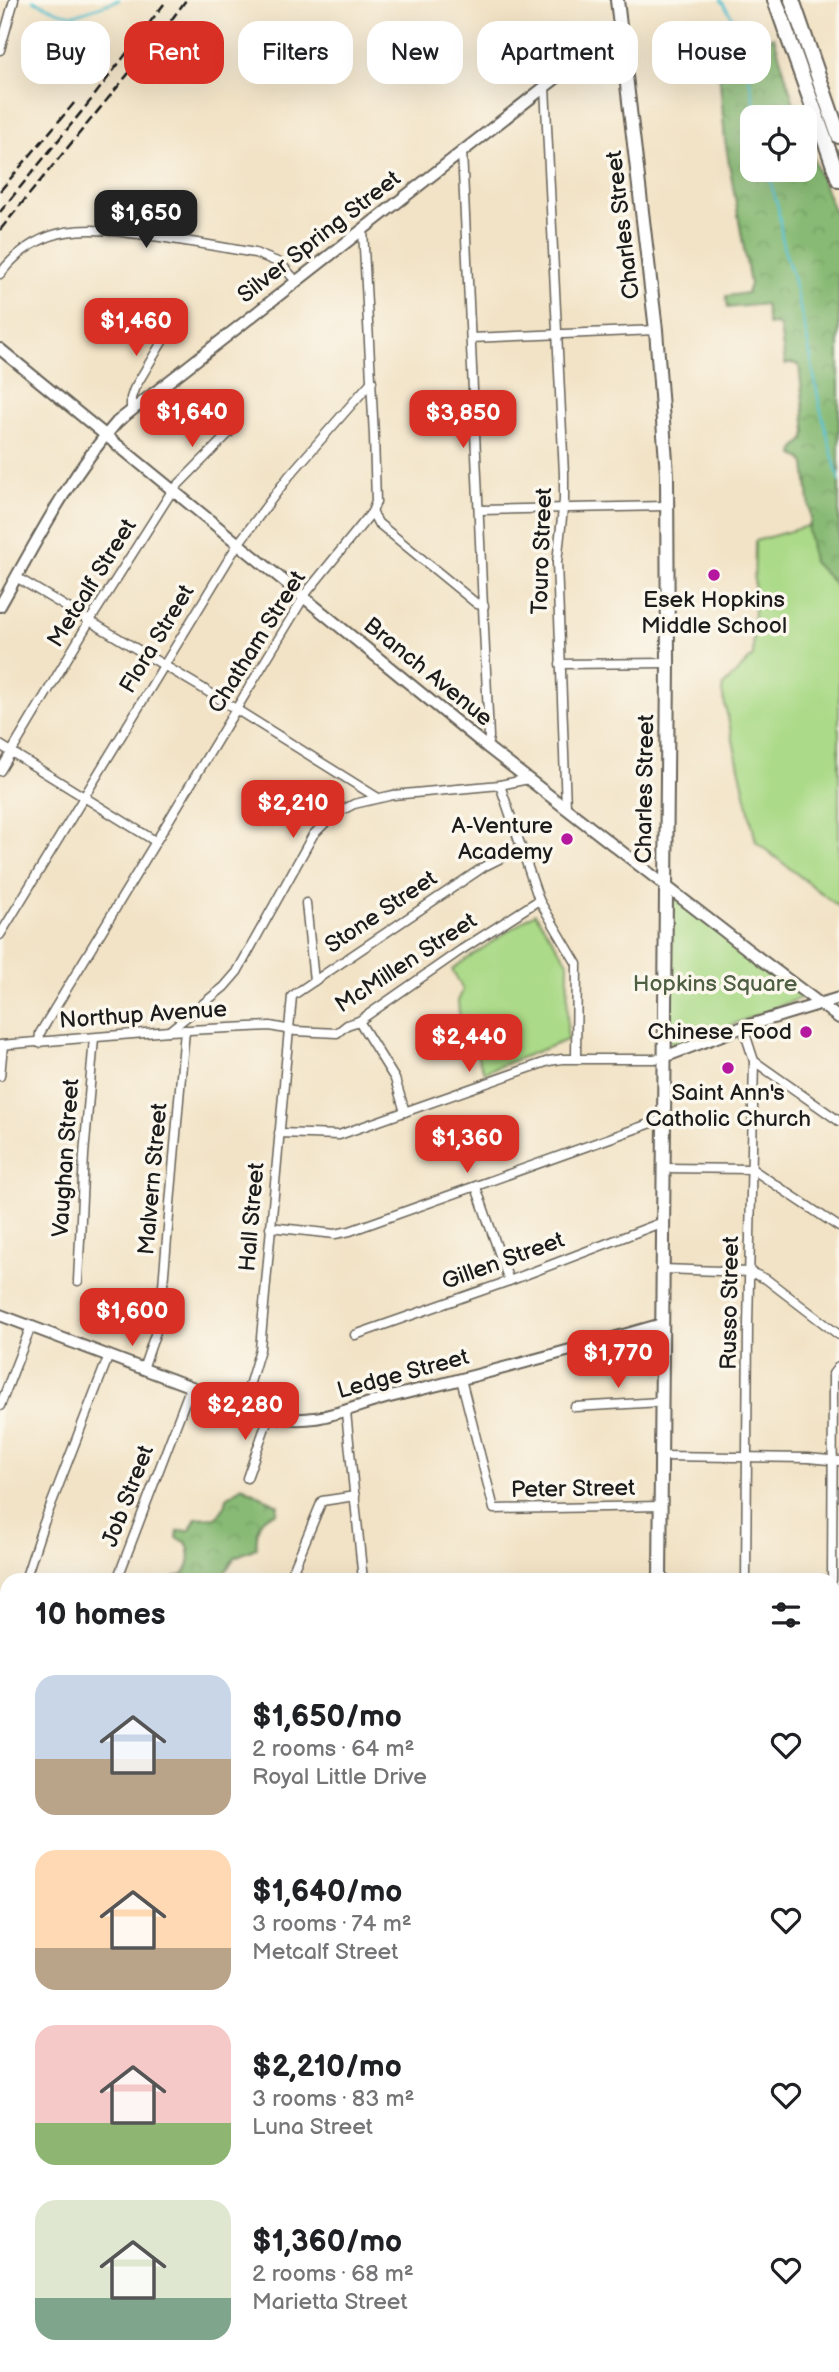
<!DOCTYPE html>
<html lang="en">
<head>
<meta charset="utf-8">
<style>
	body { margin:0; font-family:"Balsamiq Sans",sans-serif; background:#f6f6f6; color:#202124; height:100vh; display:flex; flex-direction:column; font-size:26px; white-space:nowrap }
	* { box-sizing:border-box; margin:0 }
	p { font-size:23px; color:#757577 }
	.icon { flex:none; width:38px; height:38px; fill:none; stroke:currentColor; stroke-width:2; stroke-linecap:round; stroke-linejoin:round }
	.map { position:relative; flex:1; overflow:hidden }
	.details { position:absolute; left:0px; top:1573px; width:840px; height:800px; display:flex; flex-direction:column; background:#fff; border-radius:21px 21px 0 0; box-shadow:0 7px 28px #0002 }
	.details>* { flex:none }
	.guide { position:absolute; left:21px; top:21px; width:798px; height:63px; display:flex; gap:14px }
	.tools { position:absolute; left:740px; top:105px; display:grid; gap:14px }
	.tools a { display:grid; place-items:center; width:77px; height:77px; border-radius:14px; background:#fff; box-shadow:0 7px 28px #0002; font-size:35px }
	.price { position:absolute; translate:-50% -60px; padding:0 16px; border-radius:14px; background:#d93025; color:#fff; font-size:23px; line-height:46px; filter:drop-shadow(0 2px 4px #0008) }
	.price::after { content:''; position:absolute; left:50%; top:42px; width:21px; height:16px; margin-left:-10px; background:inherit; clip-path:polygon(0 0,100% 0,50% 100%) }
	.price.on { background:#222; color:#fff }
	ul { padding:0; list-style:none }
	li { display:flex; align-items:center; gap:21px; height:175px; padding:0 35px }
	li span { display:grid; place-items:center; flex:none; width:196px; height:140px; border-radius:21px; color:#555 }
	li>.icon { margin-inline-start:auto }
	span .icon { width:84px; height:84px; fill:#fffc; stroke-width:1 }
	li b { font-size:30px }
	h2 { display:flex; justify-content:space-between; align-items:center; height:84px; padding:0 35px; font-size:30px }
	.pill { padding:0 24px; border-radius:21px; background:#fff; box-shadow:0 7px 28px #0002; font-size:24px; line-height:63px }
	.pill.on { background:#d93025; color:#fff }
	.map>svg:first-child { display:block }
	.green { fill:#abda88; stroke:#647b52; stroke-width:2 }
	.forest { fill:url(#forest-crowns); stroke:#526b48; stroke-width:2 }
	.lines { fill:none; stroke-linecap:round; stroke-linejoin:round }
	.stream { stroke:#53bfcf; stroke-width:2.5 }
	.street-casing { stroke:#676258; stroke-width:11 }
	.secondary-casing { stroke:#676258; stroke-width:14 }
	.primary-casing { stroke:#676258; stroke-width:16 }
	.highway-casing { stroke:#676258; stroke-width:18 }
	.street { stroke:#fff; stroke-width:8 }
	.secondary { stroke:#fff; stroke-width:10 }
	.primary { stroke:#fff; stroke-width:12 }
	.highway { stroke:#fff; stroke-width:14 }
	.rail { stroke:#1c1c1c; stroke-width:2.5; stroke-dasharray:10 5; stroke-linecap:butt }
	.poi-dot { fill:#b5179e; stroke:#fbf7ec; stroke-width:2.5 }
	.labels { text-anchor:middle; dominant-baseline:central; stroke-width:7; stroke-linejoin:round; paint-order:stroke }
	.street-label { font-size:23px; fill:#1c1c1c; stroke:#fbf7ec }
	.poi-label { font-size:23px; fill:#1c1c1c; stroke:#fbf7ec }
	.park-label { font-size:23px; fill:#4e5e42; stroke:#fbf7ec }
</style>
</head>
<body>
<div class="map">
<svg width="839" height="2372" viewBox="0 0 839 2372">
	<defs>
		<pattern id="forest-crowns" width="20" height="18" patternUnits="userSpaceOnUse" patternTransform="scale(1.75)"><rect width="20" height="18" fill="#88ba74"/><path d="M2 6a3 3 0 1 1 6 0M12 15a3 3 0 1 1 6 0" fill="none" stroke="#759f64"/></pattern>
	</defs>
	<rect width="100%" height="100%" fill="#fbf7ec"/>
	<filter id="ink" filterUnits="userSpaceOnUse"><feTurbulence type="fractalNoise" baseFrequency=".0143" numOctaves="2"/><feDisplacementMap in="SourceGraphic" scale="14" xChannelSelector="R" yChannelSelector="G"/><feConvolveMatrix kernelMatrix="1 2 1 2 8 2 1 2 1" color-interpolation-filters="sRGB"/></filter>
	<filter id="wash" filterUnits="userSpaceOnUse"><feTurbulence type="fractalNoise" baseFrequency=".00686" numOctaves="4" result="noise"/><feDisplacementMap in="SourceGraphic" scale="28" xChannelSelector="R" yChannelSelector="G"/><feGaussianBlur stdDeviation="1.57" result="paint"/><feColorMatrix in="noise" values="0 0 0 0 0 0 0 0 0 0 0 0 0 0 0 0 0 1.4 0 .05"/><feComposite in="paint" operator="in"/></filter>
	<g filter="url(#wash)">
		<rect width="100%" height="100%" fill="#f2e3c6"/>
		<g class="green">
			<path d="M839,517V907L756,842L722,692L723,686L753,656L755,541Z"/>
			<path d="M672,895L803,997L670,1049Z"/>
			<path d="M535,913L568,962L567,1040L484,1072L459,1013L458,1001L463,990L452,969Z"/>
		</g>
		<g class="forest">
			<path d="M774,37L798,117H752V170H805V138L839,223V593L834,583L813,562L808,530L811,520L805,464L802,459L794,455L795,448L804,440L806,432L799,365L792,363L785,364L780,327L777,324L768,325L765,304L728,308L726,296L747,293L750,284L725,140L717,47Z"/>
			<path d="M242,1486L278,1505L277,1513C256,1516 258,1530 256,1548L235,1557L220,1580H174V1577L183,1575C190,1565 192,1553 186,1542L177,1538L178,1531L190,1530L196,1518L217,1517L225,1506L227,1498Z"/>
			<path d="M833,1642H839L838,1709H833Z"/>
		</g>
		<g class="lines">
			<g class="stream">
				<path d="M33,0L59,12L74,15L119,0"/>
				<path d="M721,0L733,18L741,38L757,117"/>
				<path d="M767,170L778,207L783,246L792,274L806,333L820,407L839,481"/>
			</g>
		</g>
	</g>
	<g filter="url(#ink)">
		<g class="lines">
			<defs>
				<g id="street">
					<path d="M0,50L14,0"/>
					<path d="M545,86L564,474V500L557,562L566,808"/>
					<path d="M462,151L489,737L487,747"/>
					<path d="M0,274C42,219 93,228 153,236C187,241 221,247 255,253L280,263L296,281"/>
					<path d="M471,338L656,330"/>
					<path d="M131,411V398L134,389L178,315"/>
					<path d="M480,510L666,506"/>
					<path d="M372,512L378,523L477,604L484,606"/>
					<path d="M16,577L202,688L378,798"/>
					<path d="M560,664L668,663"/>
					<path d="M0,745L155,841"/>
					<path d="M0,771L89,622L172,491L234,428"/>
					<path d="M500,785L539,900L577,964L576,1058"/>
					<path d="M306,903L314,981"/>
					<path d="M0,935L238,544L289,476L372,381"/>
					<path d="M359,1021L395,1079L405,1112"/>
					<path d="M743,1027L754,1061L748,1325L746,1580"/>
					<path d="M169,1031L224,987L237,972L313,835L333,815L354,804L393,795L500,785L528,779"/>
					<path d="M39,1043L40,1033L307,592L372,512L376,502L374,436L363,229"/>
					<path d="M0,1045L169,1031L270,1026L296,1031L337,1033L347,1025L359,1021L461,950L539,900"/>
					<path d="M754,1061L839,1121"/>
					<path d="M0,1076L3,1045"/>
					<path d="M279,1133L339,1135L549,1061L562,1059H654L664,1057"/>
					<path d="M663,1168L752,1169L839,1227"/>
					<path d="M476,1187L509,1281"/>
					<path d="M270,1227L335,1234L350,1231L663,1119"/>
					<path d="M662,1269L750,1272L766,1279L839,1335"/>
					<path d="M78,1281L84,1155L94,1038"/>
					<path d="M355,1335L509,1281L663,1222"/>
					<path d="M143,1369L160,1320L185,1030"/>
					<path d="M461,1379L494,1509L661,1506"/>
					<path d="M0,1406L31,1326"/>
					<path d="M243,1406L260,1349L292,996L485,866L521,848"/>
					<path d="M575,1407L661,1402"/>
					<path d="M346,1412L363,1580"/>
					<path d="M661,1456L808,1458L839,1461"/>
					<path d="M247,1478L269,1416"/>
					<path d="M25,1580L42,1528L109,1355"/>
					<path d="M117,1580L191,1386"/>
					<path d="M289,1580L322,1501L355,1496"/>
					<path d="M832,1580L833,1381V1374L839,1366"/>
					<path d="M833,1597H839"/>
					<path d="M0,1614L7,1619"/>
					<path d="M833,1694H839"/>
					<path d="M0,1716L7,1720"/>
					<path d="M0,1815L7,1819"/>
					<path d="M0,1892L7,1875"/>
					<path d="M833,1943H839"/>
					<path d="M0,1944L7,1946"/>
					<path d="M0,2036L7,2039"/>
					<path d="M833,2061H839"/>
					<path d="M0,2122L7,2125"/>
					<path d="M834,2193L839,2187"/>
					<path d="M0,2199L7,2201"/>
					<path d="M833,2282H839"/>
					<path d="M0,2305L7,2283"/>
					<path d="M0,2309L7,2311"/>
					<path d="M220,2372L221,2366"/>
				</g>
				<g id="secondary">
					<path d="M0,349L487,747L747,949L839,1018"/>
					<path d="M0,606C35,544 69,476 117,422L620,28"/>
					<path d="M664,1057L743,1027L839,998"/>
					<path d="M0,1315L269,1416C320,1427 347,1407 394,1396C484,1374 573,1350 662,1324"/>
				</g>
				<g id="primary">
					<path d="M617,0L656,330L667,474L668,663L660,1580"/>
					<path d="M714,2366L715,2372"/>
				</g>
				<g id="highway">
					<path d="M775,0L839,180"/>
					<path d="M792,0L839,136"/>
				</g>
			</defs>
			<use href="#street" class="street-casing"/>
			<use href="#secondary" class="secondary-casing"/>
			<use href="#primary" class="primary-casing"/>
			<use href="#highway" class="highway-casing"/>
			<use href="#street" class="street"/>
			<use href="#secondary" class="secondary"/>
			<use href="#primary" class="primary"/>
			<use href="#highway" class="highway"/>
			<g class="rail">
				<path d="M0,191L75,102"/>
				<path d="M0,212L91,100L167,0"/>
				<path d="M0,230L161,34L186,0"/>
			</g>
		</g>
	</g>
	<g class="poi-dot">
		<circle cx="714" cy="575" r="7"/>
		<circle cx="567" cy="839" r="7"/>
		<circle cx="806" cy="1032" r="7"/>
		<circle cx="728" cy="1068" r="7"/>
	</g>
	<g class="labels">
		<g class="street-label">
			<text transform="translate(623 225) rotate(-97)">Charles Street</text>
			<text transform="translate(319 237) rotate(-38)">Silver Spring Street</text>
			<text transform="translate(542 551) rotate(-88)">Touro Street</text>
			<text transform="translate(92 583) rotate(-58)">Metcalf Street</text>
			<text transform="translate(157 639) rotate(-59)">Flora Street</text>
			<text transform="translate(257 642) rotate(-58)">Chatham Street</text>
			<text transform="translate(428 672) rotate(39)">Branch Avenue</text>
			<text transform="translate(645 789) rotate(-89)">Charles Street</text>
			<text transform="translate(381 912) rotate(-34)">Stone Street</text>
			<text transform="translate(406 963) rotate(-33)">McMillen Street</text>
			<text transform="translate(143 1015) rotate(-4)">Northup Avenue</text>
			<text transform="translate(66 1158) rotate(-86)">Vaughan Street</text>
			<text transform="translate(153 1179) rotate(-85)">Malvern Street</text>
			<text transform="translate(252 1217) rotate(-85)">Hall Street</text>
			<text transform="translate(503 1261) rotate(-20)">Gillen Street</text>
			<text transform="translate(730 1303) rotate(-89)">Russo Street</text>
			<text transform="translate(403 1374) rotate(-15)">Ledge Street</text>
			<text transform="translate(573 1489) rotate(-1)">Peter Street</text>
			<text transform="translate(128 1496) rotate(-69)">Job Street</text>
		</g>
		<g class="poi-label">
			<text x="714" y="600">Esek Hopkins<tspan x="714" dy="26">Middle School</tspan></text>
			<text x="553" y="826" text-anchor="end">A-Venture<tspan x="553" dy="26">Academy</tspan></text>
			<text x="792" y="1032" text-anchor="end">Chinese Food</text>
			<text x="728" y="1093">Saint Ann's<tspan x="728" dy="26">Catholic Church</tspan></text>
		</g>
		<g class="park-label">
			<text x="715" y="984">Hopkins Square</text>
		</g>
	</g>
</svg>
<div class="tools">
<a><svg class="icon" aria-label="locate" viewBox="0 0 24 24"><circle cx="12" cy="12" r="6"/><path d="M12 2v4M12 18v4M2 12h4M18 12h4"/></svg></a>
</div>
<b class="price on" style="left:146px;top:250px">$1,650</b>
<b class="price" style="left:136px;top:358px">$1,460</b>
<b class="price" style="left:192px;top:449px">$1,640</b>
<b class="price" style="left:463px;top:450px">$3,850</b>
<b class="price" style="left:293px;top:840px">$2,210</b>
<b class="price" style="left:469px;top:1074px">$2,440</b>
<b class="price" style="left:467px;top:1175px">$1,360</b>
<b class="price" style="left:132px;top:1348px">$1,600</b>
<b class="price" style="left:618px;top:1390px">$1,770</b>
<b class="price" style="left:245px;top:1442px">$2,280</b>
<div class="guide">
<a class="pill">Buy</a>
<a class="pill on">Rent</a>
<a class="pill">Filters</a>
<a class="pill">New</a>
<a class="pill">Apartment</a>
<a class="pill">House</a>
</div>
<section class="details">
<h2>10 homes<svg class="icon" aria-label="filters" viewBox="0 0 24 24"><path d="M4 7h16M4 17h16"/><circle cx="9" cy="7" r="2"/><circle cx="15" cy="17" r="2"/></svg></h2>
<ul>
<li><span style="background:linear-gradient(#c9d6e8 60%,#b9a48a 0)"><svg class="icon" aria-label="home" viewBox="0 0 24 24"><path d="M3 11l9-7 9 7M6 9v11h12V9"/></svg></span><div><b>$1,650/mo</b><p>2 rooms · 64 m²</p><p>Royal Little Drive</p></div><svg class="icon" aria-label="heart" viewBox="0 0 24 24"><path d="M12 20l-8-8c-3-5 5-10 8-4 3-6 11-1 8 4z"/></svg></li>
<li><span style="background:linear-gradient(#ffd9b3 70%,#b9a48a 0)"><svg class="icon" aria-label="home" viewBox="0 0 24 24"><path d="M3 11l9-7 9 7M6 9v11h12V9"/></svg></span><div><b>$1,640/mo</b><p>3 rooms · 74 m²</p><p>Metcalf Street</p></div><svg class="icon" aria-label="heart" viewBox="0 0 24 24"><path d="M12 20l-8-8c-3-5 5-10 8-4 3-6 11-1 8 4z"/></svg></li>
<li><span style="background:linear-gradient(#f6c9c9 70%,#8fb573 0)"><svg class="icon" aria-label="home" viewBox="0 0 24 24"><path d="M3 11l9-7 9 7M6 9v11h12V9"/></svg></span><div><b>$2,210/mo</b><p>3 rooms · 83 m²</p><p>Luna Street</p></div><svg class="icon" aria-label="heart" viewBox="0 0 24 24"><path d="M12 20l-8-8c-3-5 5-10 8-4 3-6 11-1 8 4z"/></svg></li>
<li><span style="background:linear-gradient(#dfe7d0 70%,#7fa58c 0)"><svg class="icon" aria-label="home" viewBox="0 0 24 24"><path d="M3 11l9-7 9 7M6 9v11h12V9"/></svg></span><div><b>$1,360/mo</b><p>2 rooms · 68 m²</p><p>Marietta Street</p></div><svg class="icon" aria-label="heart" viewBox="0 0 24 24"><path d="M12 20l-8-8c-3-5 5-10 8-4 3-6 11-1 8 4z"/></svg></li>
</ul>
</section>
</div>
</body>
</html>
